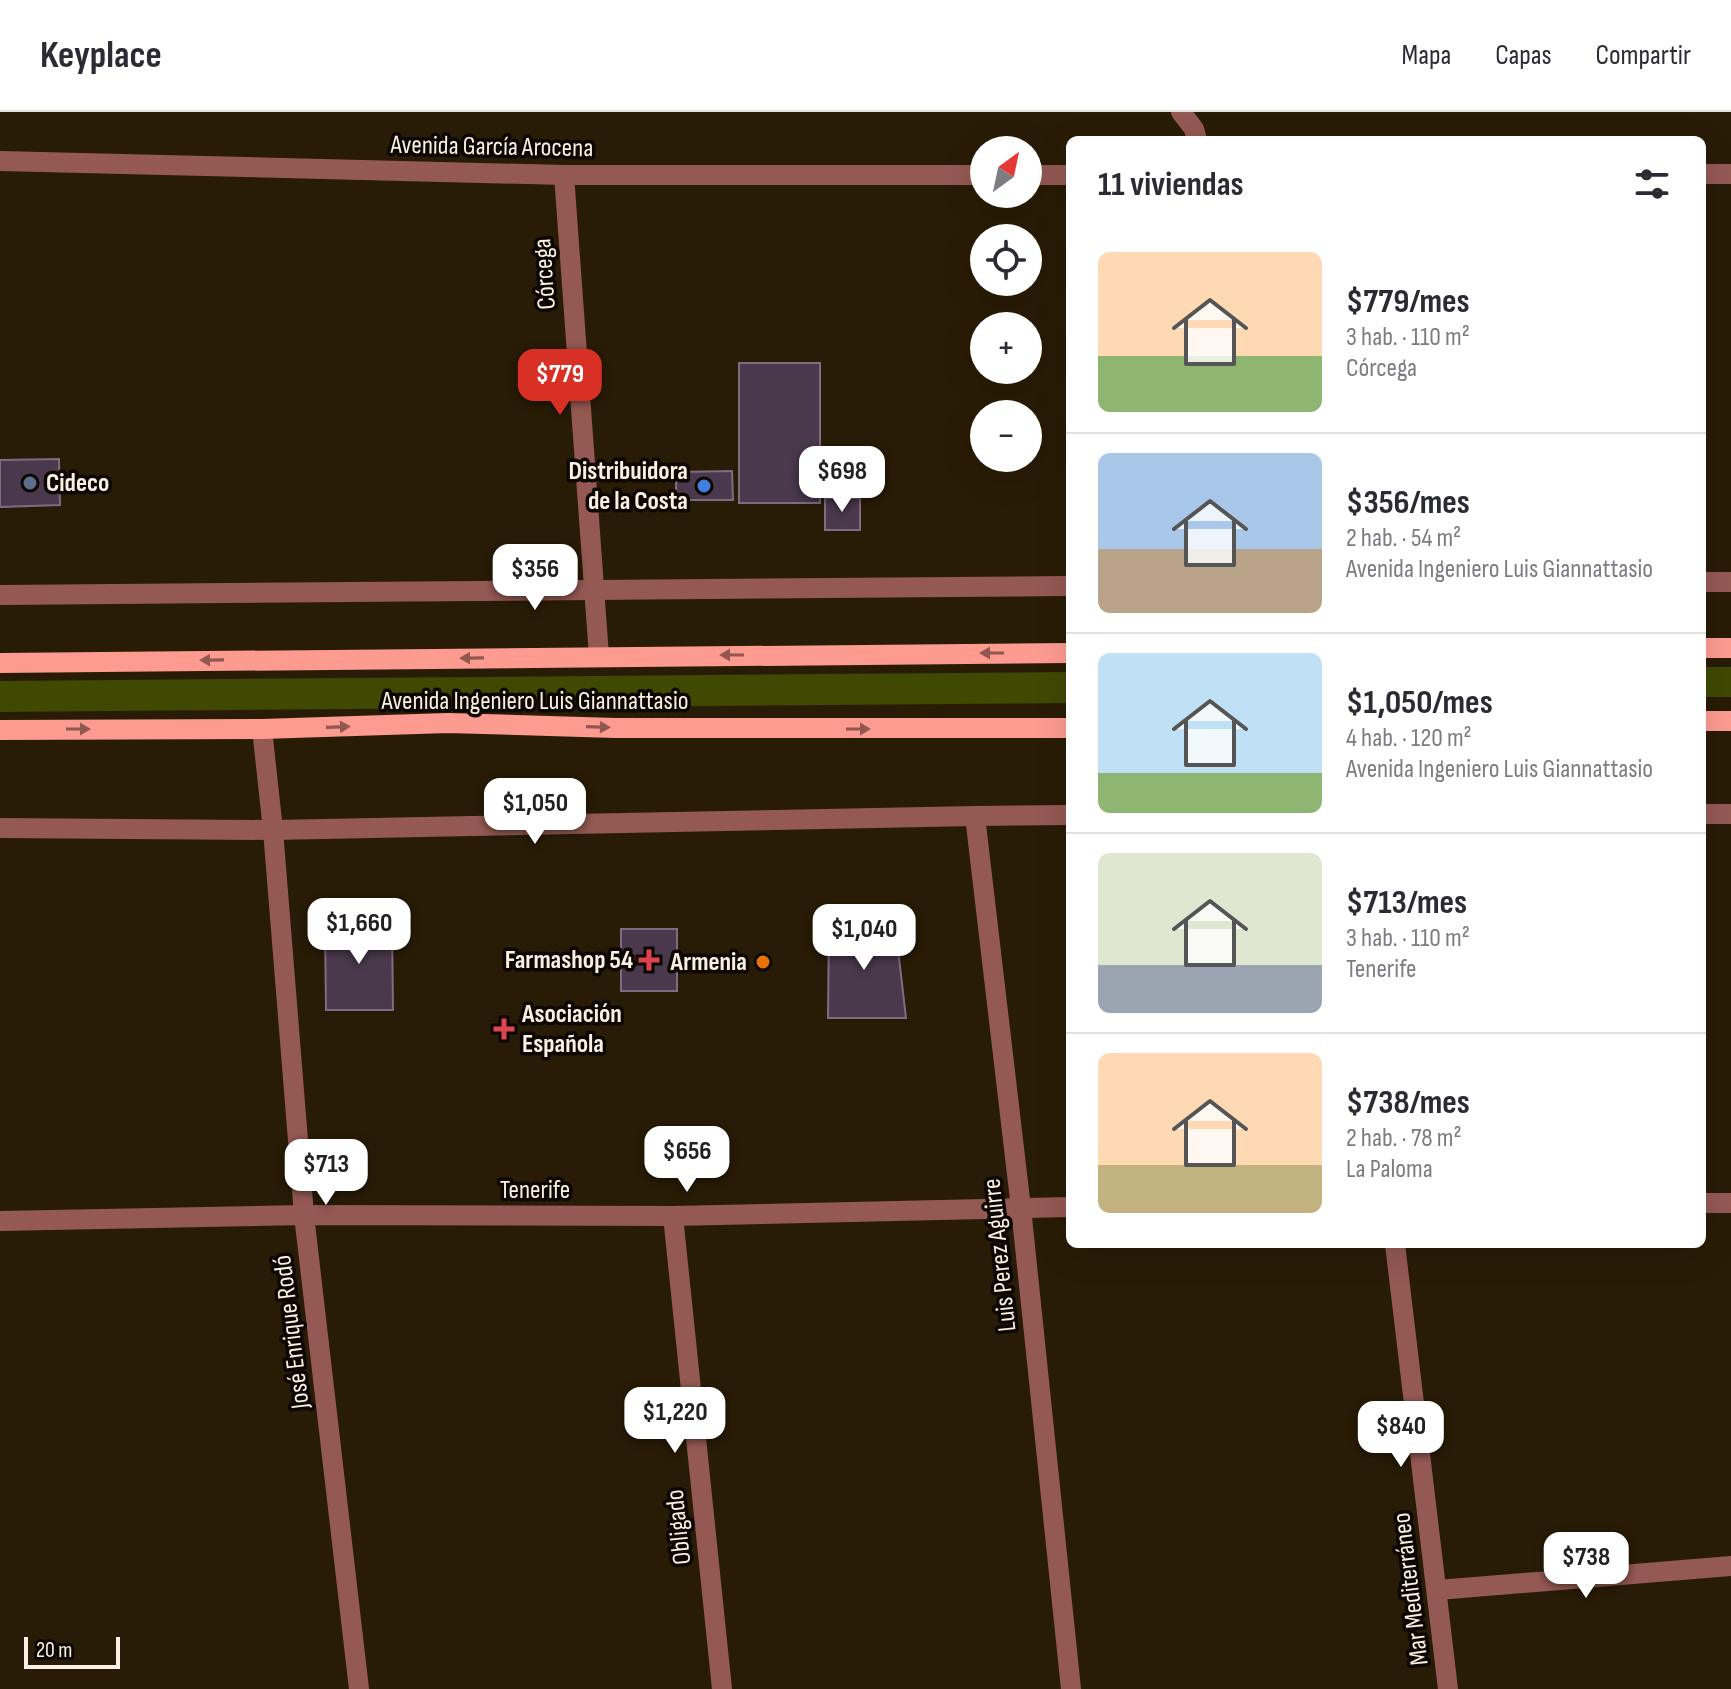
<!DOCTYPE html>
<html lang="es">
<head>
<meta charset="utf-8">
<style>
	body { margin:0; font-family:"Sofia Sans Condensed",sans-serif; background:#f7f7f7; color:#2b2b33; height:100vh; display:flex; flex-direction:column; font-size:30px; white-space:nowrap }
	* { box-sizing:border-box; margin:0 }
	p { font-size:26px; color:#7c7c81 }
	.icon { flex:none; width:44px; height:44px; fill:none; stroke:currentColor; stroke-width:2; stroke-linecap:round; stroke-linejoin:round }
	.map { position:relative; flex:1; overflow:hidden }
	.side { position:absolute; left:1066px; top:24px; width:640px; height:1112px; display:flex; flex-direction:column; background:#fff; border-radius:12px; box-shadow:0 8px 32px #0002 }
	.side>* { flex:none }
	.needle { width:52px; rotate:33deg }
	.fabs { position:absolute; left:970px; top:24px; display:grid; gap:16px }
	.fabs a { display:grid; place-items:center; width:72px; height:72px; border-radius:50%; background:#fff; box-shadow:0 8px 32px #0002; font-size:40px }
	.scale { position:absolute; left:24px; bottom:20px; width:96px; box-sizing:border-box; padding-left:8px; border:4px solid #faf0e3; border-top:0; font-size:22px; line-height:28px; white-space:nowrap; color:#faf0e3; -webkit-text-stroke:6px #0d0702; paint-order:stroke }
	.price { position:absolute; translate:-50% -68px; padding:0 18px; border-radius:16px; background:#fff; color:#222; font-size:26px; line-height:52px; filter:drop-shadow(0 2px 4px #0008) }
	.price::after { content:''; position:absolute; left:50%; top:48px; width:24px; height:18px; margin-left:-12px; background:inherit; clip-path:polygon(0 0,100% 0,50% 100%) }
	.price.on { background:#d93025; color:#fff }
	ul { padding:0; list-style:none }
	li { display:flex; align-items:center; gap:24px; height:200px; padding:0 32px }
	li+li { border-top:2px solid #e1e1e2 }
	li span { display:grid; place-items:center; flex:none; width:224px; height:160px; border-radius:12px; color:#555 }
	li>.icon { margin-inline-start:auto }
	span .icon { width:96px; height:96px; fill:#fffc; stroke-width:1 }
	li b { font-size:34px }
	h2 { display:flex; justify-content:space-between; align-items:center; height:96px; padding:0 32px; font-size:34px }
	header { display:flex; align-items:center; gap:48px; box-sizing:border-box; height:112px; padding:0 40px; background:#fff; border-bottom:2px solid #e1e1e2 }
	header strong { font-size:38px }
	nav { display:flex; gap:44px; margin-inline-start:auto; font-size:28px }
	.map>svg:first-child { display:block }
	.green { fill:#3f4902 }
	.building { fill:#4a394d; stroke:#7f6c82; stroke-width:2 }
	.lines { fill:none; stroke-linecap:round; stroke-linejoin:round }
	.minor { stroke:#945953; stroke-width:20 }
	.primary { stroke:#fd9b91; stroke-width:20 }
	.oneway { fill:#915851 }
	.service-dot { fill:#5c6f8a; stroke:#0d0702; stroke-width:3 }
	.shop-dot { fill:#3f7fe0; stroke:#0d0702; stroke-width:3 }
	.health-dot { fill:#e0444e; stroke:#0d0702; stroke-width:3 }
	.food-dot { fill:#e8710a; stroke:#0d0702; stroke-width:3 }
	.labels { text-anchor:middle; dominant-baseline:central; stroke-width:7; stroke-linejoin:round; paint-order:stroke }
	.street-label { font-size:26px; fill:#faf0e3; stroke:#0d0702 }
	.poi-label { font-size:26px; font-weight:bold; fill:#faf0e3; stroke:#0d0702; text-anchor:end }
</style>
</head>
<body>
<header>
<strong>Keyplace</strong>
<nav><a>Mapa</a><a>Capas</a><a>Compartir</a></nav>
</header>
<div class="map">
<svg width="1731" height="1577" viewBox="0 0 1731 1577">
	<rect width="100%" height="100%" fill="#291c06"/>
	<g class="green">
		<rect x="1702" y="555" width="29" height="30"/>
		<path d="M1070,560V591L0,600V569Z"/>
	</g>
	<g class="building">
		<rect x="739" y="251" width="81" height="140"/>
		<path d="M59,347L60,393L0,395V348Z"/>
		<path d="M732,359L733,388H676V360Z"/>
		<rect x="825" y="386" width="35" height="32"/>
		<path d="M877,806L894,829L899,846L906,906H828L829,809Z"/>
		<path d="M392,810L393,898H326L325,811Z"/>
		<rect x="621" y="817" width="56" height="62"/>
	</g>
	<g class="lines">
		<g class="minor">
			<path d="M1181,0L1194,17L1197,28"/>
			<path d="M0,49L564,63H984"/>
			<path d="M1702,62H1731"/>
			<path d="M564,63L599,544"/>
			<path d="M1028,63H1070"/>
			<path d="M1702,470H1731"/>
			<path d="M0,483L1070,474"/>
			<path d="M262,617L273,718L304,1103L359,1577"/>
			<path d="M1702,702H1731"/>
			<path d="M975,704L1021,1096L1071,1577"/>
			<path d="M0,716L273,718L975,704L1070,703"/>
			<path d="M1702,1091H1731"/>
			<path d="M673,1104L722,1577"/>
			<path d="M0,1109L304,1103L673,1104L1070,1095"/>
			<path d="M1395,1132L1448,1577"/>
			<path d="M1438,1478L1731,1454"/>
		</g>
		<g class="primary">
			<path d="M1702,536H1731"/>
			<path d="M0,551L1070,541"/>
			<path d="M1702,609H1731"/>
			<path d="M0,618L262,617L448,611L615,616H1070"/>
		</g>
	</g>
	<defs><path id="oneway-solid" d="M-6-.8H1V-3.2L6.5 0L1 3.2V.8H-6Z" transform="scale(2)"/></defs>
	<g class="oneway">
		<use href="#oneway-solid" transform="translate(992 541) rotate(180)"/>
		<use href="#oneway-solid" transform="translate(732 543) rotate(180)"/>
		<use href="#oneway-solid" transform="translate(472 546) rotate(179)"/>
		<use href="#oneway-solid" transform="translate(212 548) rotate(179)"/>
		<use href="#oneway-solid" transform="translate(338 615) rotate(-2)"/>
		<use href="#oneway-solid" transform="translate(598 615) rotate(2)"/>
		<use href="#oneway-solid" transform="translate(78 617)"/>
		<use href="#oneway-solid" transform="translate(858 617)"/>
	</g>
	<circle class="service-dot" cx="30" cy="371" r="8"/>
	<circle class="shop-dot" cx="704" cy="374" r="8"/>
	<g class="health-dot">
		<path d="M645 836h8v8h8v8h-8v8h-8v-8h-8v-8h8z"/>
		<path d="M500 905h8v8h8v8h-8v8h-8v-8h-8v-8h8z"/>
	</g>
	<circle class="food-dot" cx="763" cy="850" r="8"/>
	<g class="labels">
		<g class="street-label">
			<text transform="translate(492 35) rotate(1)">Avenida García Arocena</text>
			<text transform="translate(545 162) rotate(-94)">Córcega</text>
			<text x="535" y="589">Avenida Ingeniero Luis Giannattasio</text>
			<text x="535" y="1078">Tenerife</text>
			<text transform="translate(1000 1143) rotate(-96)">Luis Perez Aguirre</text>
			<text transform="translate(292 1220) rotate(-97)">José Enrique Rodó</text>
			<text transform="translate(679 1415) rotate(-96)">Obligado</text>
			<text transform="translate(1411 1477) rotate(-97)">Mar Mediterráneo</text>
		</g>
		<g class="poi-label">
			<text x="688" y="359">Distribuidora<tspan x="688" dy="30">de la Costa</tspan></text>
			<text x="46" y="371" text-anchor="start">Cideco</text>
			<text x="633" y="848">Farmashop 54</text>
			<text x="747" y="850">Armenia</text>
			<text x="522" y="902" text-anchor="start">Asociación<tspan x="522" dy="30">Española</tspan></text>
		</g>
	</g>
</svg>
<div class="fabs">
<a><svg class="needle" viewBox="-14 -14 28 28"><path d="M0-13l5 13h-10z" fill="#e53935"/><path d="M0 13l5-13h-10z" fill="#7c7c81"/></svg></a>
<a><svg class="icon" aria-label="locate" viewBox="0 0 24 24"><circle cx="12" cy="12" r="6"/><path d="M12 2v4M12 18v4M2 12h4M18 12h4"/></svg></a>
<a>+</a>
<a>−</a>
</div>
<div class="scale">20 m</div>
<b class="price on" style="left:560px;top:305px">$779</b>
<b class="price" style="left:842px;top:402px">$698</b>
<b class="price" style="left:535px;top:500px">$356</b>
<b class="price" style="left:535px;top:734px">$1,050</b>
<b class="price" style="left:359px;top:854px">$1,660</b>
<b class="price" style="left:864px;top:860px">$1,040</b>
<b class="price" style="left:687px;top:1082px">$656</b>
<b class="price" style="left:326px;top:1095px">$713</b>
<b class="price" style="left:675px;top:1343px">$1,220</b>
<b class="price" style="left:1401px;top:1357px">$840</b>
<b class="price" style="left:1586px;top:1488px">$738</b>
<section class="side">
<h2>11 viviendas<svg class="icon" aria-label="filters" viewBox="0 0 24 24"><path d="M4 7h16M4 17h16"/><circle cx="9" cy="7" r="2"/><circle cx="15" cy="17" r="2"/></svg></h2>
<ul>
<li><span style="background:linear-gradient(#ffd9b3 65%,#8fb573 0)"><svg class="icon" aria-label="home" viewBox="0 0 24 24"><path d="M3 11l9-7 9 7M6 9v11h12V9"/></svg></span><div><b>$779/mes</b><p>3 hab. · 110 m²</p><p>Córcega</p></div></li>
<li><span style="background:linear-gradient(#a9c7e8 60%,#b9a48a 0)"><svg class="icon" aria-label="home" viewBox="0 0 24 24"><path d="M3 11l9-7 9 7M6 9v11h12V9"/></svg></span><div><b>$356/mes</b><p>2 hab. · 54 m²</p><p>Avenida Ingeniero Luis Giannattasio</p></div></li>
<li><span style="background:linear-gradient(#bfe0f5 75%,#8fb573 0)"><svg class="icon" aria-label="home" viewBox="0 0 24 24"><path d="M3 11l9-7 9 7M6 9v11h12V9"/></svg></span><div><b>$1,050/mes</b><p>4 hab. · 120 m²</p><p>Avenida Ingeniero Luis Giannattasio</p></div></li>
<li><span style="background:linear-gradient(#dfe7d0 70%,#9aa5b1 0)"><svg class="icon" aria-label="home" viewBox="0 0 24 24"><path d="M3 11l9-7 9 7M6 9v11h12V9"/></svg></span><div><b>$713/mes</b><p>3 hab. · 110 m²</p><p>Tenerife</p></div></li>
<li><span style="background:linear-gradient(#ffd9b3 70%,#c2b280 0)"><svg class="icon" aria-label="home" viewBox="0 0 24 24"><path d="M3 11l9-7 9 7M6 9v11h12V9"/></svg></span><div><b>$738/mes</b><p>2 hab. · 78 m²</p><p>La Paloma</p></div></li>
</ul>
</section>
</div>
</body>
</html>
